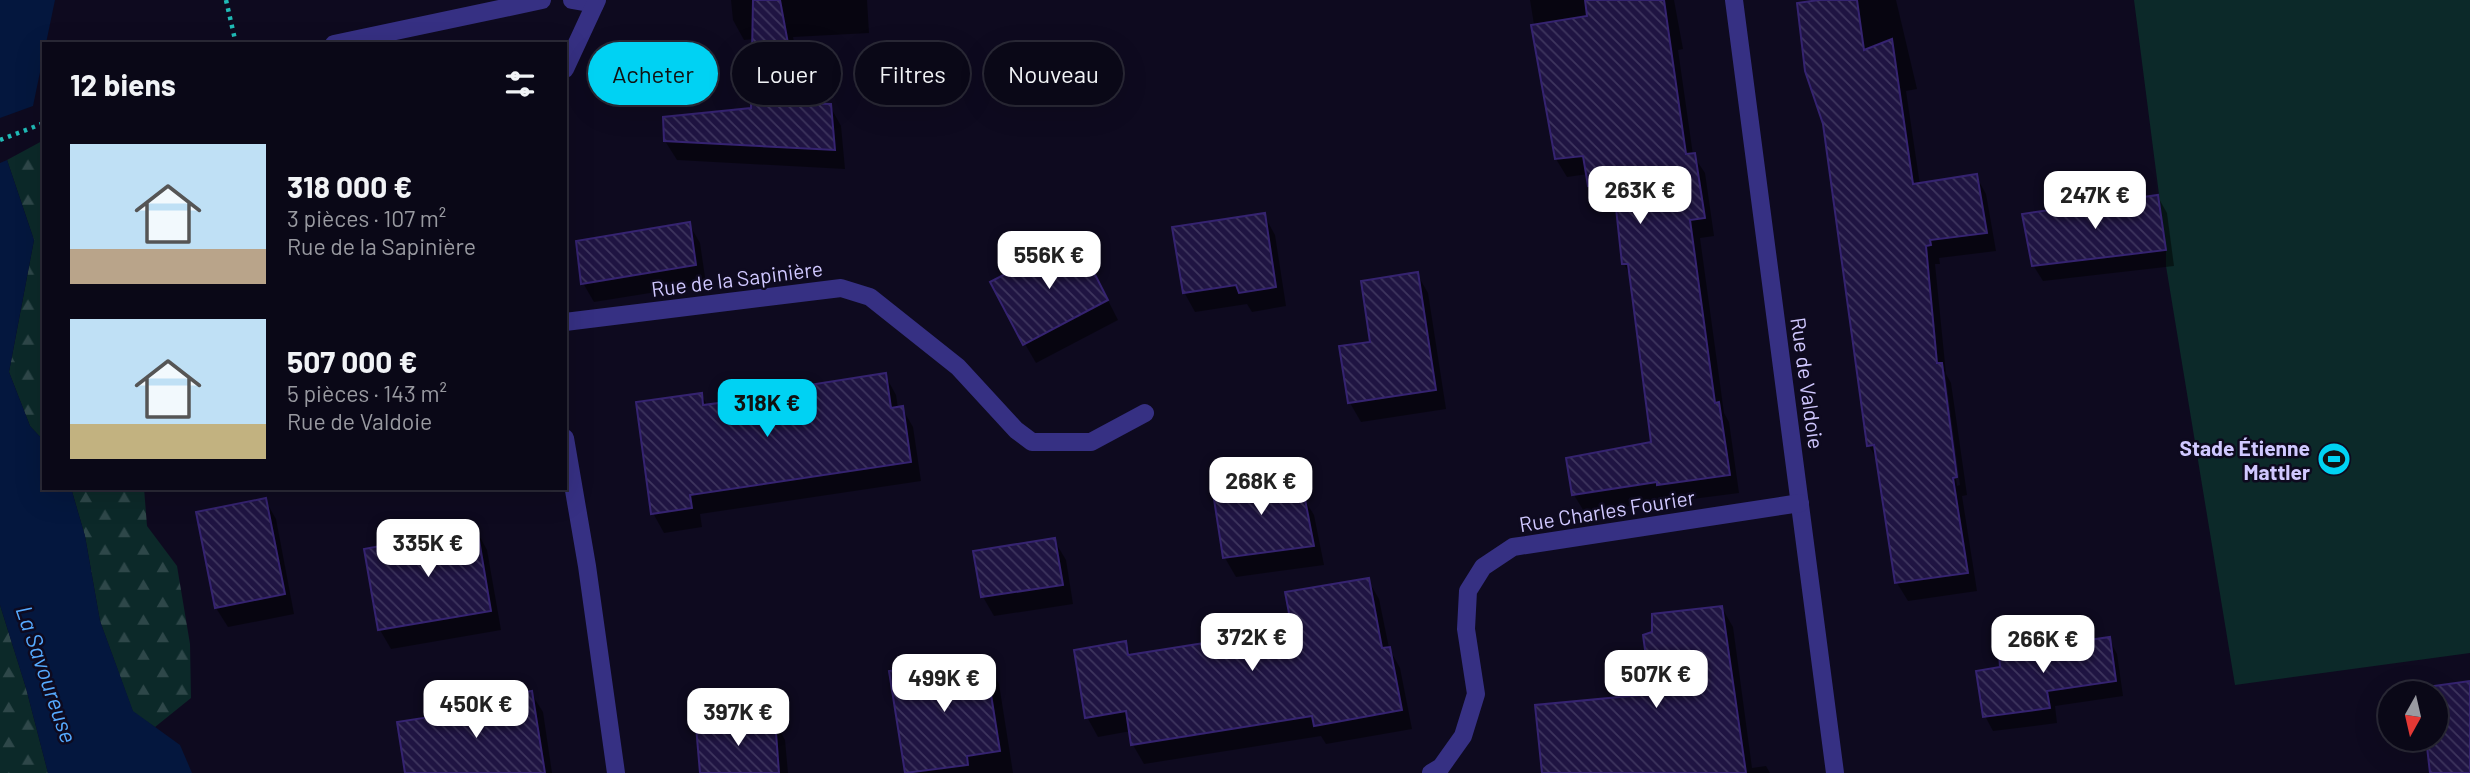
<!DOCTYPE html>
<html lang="fr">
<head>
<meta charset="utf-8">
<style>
	body { margin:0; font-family:Barlow,sans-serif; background:#131120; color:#f1f3f6; height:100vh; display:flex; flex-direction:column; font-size:26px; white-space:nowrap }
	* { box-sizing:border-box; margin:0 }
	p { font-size:23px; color:#999aa1 }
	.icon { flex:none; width:38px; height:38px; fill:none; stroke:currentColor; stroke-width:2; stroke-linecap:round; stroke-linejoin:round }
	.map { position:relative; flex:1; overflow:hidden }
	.panel { position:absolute; left:42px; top:42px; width:525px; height:448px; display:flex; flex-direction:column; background:#0a0817; border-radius:0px; box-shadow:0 7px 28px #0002,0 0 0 2px #2a2936 }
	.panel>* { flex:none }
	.guide { position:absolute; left:588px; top:42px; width:665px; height:63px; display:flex; gap:14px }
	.needle { width:46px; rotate:188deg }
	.fabs { position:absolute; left:2378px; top:681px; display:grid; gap:14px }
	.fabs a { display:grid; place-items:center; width:70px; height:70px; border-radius:50%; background:#0a0817; box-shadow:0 7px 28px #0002,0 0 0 2px #2a2936; font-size:35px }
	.price { position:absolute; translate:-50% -60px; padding:0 16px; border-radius:14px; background:#fff; color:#222; font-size:23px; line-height:46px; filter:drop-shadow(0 2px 4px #0008) }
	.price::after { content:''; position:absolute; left:50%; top:42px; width:21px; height:16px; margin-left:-10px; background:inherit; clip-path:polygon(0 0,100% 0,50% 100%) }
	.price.selected { background:#00d2f3; color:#111 }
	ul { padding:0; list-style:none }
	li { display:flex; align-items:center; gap:21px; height:175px; padding:0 28px }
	li span { display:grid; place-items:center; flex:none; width:196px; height:140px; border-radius:0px; color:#555 }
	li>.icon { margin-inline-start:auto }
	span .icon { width:84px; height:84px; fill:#fffc; stroke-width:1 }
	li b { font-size:30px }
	h2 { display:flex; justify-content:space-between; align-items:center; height:84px; padding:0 28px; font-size:30px }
	.pill { padding:0 24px; border-radius:32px; background:#0a0817; box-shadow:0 7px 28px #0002,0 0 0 2px #2a2936; font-size:24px; line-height:63px }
	.pill.selected { background:#00d2f3; color:#111 }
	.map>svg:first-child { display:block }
	.forest { fill:url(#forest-firs) }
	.garden { fill:#0c2929 }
	.water { fill:#04173e }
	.shadow { fill:#0007; fill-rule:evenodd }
	.building { fill:url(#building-back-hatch); stroke:#352370; stroke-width:2 }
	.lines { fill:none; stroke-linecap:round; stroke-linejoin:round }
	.path { stroke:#20bbb7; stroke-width:4.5; stroke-dasharray:3.5 5; stroke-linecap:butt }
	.minor { stroke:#363083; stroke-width:18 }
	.labels { text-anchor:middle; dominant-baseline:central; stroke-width:5; stroke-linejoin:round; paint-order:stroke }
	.street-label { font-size:21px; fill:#d0c8ff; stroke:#0e0a1f }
	.poi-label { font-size:21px; font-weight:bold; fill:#d0c8ff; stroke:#0e0a1f; text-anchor:end }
	.water-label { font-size:23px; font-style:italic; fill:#56aaff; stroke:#0e0a1f }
</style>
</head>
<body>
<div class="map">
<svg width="2470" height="773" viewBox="0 0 2470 773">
	<defs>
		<pattern id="forest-firs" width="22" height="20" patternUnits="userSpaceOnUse" patternTransform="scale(1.75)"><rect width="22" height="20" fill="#0c2929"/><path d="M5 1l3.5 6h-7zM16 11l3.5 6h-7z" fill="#2e4749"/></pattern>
		<pattern id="building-back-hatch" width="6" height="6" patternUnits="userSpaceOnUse" patternTransform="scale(1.75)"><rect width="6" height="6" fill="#1f1442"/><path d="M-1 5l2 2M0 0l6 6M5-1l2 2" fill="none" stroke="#3e355e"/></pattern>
	</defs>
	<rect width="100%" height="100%" fill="#0e0a1f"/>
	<g class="forest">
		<path d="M44,140V441L30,426L9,372L34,240L7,160Z"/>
		<path d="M71,488H144L147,526L177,566L190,644L191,698L155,727L133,712L100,621L85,536Z"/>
		<path d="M0,605L26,688L48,773H0Z"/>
	</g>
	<path class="garden" d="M2134,0H2470V653L2235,685L2166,266V249Z"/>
	<g class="water">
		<path d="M0,0H55L33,106L0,118Z"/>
		<path d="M7,160L34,240L9,372L30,426L44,441V488H71L85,536L100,621L133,711L180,745L192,773H48L26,688L0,605V163Z"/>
	</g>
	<g class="shadow">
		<path d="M731,0H867L869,33L793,37L806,105L830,106L841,126L845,169L677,160L665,141L752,109L754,39L744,40L733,20Z"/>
		<path d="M1530,0H1674L1683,49L1678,50L1693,155L1705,173L1714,236L1700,238L1724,413L1729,422L1739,493L1669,502L1668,500L1585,513L1574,495L1568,459L1653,444L1631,277L1624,264L1617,199L1600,203L1590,185L1588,174L1567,177L1556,159Z"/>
		<path d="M1812,0H1896L1917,89L1906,91L1920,185L1976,176L1986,194L1996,251L1939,258L1940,264H1935L1946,374L1951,383L1967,495L1962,496L1977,591L1908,601L1897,583L1879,463L1869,446ZM1941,368L1945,372L1960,485L1957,486Z"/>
		<path d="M2158,197L2167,213L2174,266L2043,281L2033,265Z"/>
		<path d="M1264,215L1275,235L1286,306L1252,312L1247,304L1195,312L1184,292Z"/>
		<path d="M689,224L700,243L706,284L594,302L583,283Z"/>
		<path d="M1087,259L1118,320L1036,363L1025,344Z"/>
		<path d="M1417,274L1428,293L1446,409L1361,422L1350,403L1372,344Z"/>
		<path d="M885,375L896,395L898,408H902L913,427L921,481L700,514L702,527L664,533L653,513L701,395L708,406L812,393Z"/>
		<path d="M1290,477L1314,515L1324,565L1236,577L1225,558Z"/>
		<path d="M265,500L276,519L294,614L228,627L216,608Z"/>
		<path d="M476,530L487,550L501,630L391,649L380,630L366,550Z"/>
		<path d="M1054,540L1066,560L1073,604L994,616L983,597L975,553Z"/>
		<path d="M1368,580L1379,599L1389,648L1400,668L1412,729L1326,744L1321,736L1144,764L1133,745L1131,731L1098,737L1087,717L1125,643L1132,656L1294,631Z"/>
		<path d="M1722,608L1733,627L1752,768L1766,766L1770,773H1550L1653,696Z"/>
		<path d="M2109,639L2117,654L2123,696L2055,706L2057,723L1993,731L1985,716Z"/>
		<path d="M985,659L999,684L1013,773H907L891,673Z"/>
		<path d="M531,693L543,712L552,773H407L490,710Z"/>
		<path d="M774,720L785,740L788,773H702Z"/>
	</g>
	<g class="building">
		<path d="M753,0H780L799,103L831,104L835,150L664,141L663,117L751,108Z"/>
		<path d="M1585,0H1664L1686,154L1695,153L1705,218L1690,220L1715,403L1719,402L1730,475L1657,485V482L1572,495L1566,458L1651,442L1628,264H1622L1613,180L1588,186L1583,156L1555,159L1531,25L1587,16Z"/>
		<path d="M1819,0H1857L1864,50L1892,39L1913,184L1977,174L1987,233L1930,240L1931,245L1926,246L1937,363H1942L1957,477L1953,478L1968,573L1895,583L1874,445L1867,446L1823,124L1805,71L1797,3Z"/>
		<path d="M2158,195L2166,250L2032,266L2022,214Z"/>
		<path d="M1265,213L1276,287L1239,293L1236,285L1183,293L1172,227Z"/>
		<path d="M690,222L696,265L581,284L576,241Z"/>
		<path d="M1076,237L1108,300L1023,345L990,282Z"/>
		<path d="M1418,272L1436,390L1348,403L1339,346L1370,342L1361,281Z"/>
		<path d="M886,373L891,408L903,406L911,462L690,495L692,508L651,514L636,402L702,393L703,405L810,391L809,385Z"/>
		<path d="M1291,475L1294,496L1304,494L1314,546L1223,558L1212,486Z"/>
		<path d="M266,498L285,594L215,608L196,512Z"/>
		<path d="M477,528L491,611L378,630L364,549Z"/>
		<path d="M1055,538L1063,585L981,597L973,551Z"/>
		<path d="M1369,578L1382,648L1390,647L1402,710L1314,726L1312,716L1131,745L1126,711L1085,718L1074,650L1126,641L1128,655L1292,629L1285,592Z"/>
		<path d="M1722,606L1746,773H1542L1535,705L1651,694L1643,635L1652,632V614Z"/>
		<path d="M2110,637L2116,681L2047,691L2050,708L1983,717L1976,671L2000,667L1999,653Z"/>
		<path d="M985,657L1000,751L967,756L968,765L905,773L889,671Z"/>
		<path d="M2470,681V773H2430L2426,738H2436V693H2420L2419,688Z"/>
		<path d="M532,691L545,773H405L397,722L488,708L487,698Z"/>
		<path d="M775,719L779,773H700L696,726Z"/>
	</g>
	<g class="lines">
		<g class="path">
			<path d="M226,0L236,44"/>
			<path d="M0,140L44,123"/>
		</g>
		<g class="minor">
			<path d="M572,0L595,4"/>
			<path d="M1734,0L1835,773"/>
			<path d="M334,44L542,0"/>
			<path d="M565,69L597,0"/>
			<path d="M565,322L841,288L870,297L958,367L1016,430L1032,442H1091L1145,413"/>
			<path d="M565,438L587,566L616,773"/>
			<path d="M1431,773L1441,767L1463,736L1476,694L1466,629L1468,591L1483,567L1513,547L1800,503"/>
		</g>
	</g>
	<defs>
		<symbol id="stadium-disc" viewBox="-11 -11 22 22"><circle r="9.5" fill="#00d2f3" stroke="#0e0a1f"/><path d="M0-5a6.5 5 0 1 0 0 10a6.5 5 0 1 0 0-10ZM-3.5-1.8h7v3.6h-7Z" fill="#111"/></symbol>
	</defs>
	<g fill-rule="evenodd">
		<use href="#stadium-disc" x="2315" y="440" width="38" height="38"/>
	</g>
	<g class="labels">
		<g class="street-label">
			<text transform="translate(737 278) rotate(-7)">Rue de la Sapinière</text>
			<text transform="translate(1808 383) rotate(82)">Rue de Valdoie</text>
			<text transform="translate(1607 510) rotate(-9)">Rue Charles Fourier</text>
		</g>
		<g class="poi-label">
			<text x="2310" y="447">Stade Étienne<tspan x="2310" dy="24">Mattler</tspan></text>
		</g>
		<g class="water-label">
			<text transform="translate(47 674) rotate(71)">La Savoureuse</text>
		</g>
	</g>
</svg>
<div class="fabs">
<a><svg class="needle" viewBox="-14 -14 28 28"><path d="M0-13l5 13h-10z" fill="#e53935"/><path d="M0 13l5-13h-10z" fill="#999aa1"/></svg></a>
</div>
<b class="price" style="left:1640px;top:226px">263K €</b>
<b class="price" style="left:2095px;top:231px">247K €</b>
<b class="price" style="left:1049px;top:291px">556K €</b>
<b class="price selected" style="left:767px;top:439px">318K €</b>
<b class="price" style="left:1261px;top:517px">268K €</b>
<b class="price" style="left:428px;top:579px">335K €</b>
<b class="price" style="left:1252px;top:673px">372K €</b>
<b class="price" style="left:2043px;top:675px">266K €</b>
<b class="price" style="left:1656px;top:710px">507K €</b>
<b class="price" style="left:944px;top:714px">499K €</b>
<b class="price" style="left:476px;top:740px">450K €</b>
<b class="price" style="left:738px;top:748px">397K €</b>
<div class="guide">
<a class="pill selected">Acheter</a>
<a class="pill">Louer</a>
<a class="pill">Filtres</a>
<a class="pill">Nouveau</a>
</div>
<section class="panel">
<h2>12 biens<svg class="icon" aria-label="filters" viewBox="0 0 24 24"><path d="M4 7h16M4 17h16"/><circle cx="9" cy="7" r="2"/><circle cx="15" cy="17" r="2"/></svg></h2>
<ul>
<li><span style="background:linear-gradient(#bfe0f5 75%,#b9a48a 0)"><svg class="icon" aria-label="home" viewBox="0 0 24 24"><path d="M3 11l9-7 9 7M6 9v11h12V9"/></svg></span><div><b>318 000 €</b><p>3 pièces · 107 m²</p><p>Rue de la Sapinière</p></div></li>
<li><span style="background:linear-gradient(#bfe0f5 75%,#c2b280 0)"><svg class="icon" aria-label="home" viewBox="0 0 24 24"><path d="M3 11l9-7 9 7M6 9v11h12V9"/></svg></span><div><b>507 000 €</b><p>5 pièces · 143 m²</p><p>Rue de Valdoie</p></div></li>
</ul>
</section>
</div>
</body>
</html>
